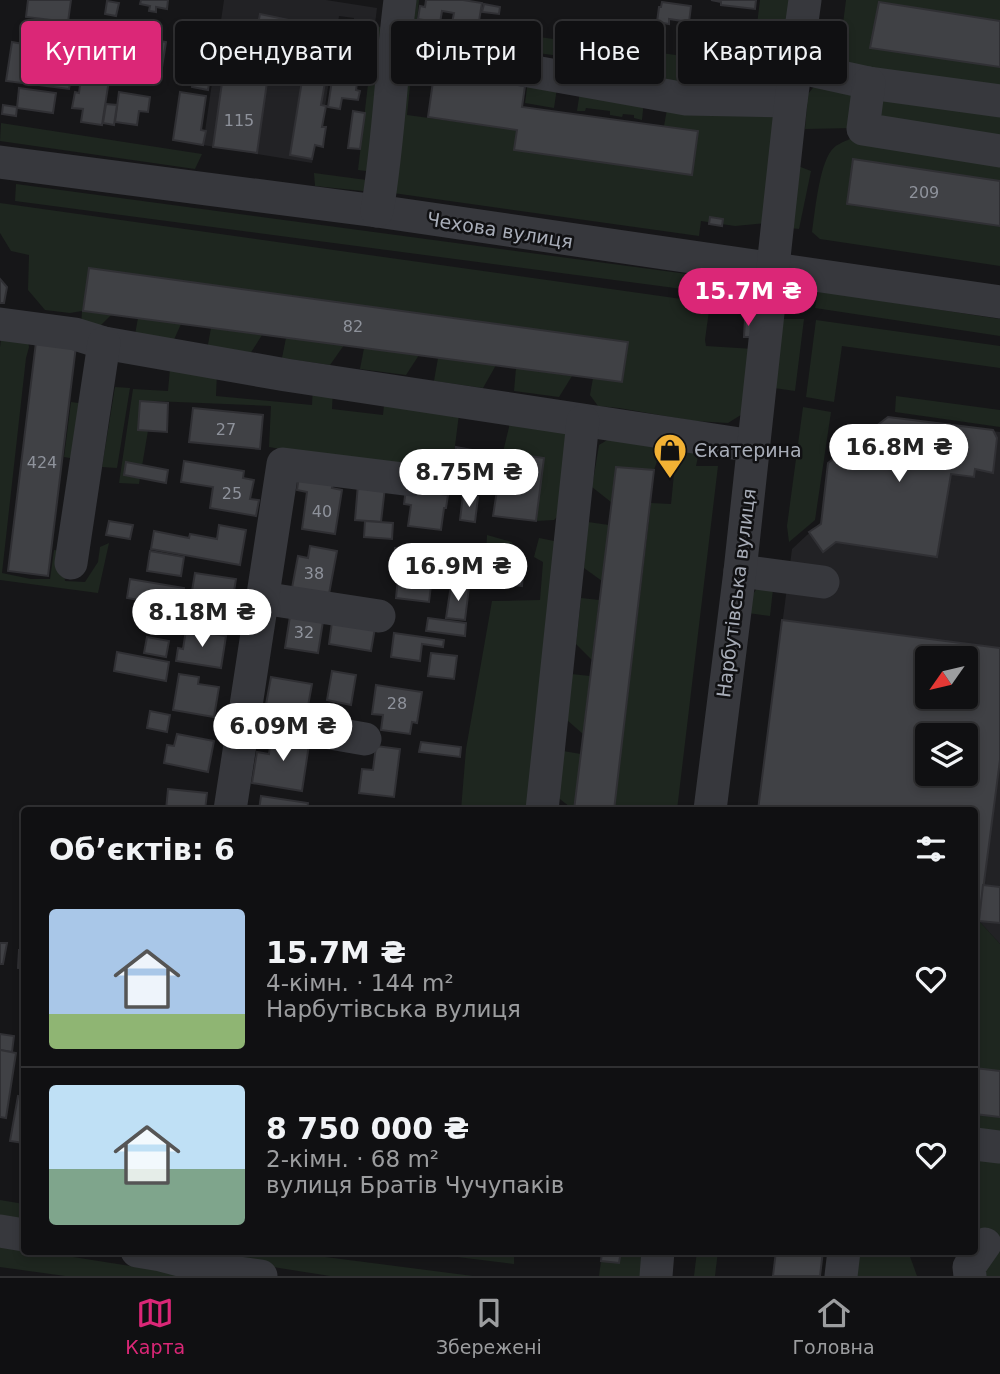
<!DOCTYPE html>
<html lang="uk">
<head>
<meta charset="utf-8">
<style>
	body { margin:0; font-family:"DejaVu Sans",sans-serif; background:#1e1e20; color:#f1f3f6; height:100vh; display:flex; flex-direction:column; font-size:26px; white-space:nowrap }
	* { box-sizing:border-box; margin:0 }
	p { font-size:23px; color:#9c9d9f }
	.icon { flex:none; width:38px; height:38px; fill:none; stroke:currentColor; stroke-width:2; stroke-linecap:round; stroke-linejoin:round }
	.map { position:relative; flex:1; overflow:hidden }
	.drawer { position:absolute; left:21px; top:807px; width:957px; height:448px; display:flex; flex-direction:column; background:#101012; border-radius:7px; box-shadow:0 4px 10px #0003,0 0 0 2px #303032 }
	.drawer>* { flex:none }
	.top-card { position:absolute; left:21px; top:21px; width:959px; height:63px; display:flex; gap:14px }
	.needle { width:46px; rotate:236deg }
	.fabs { position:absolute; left:915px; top:646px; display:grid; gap:14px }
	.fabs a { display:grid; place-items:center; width:63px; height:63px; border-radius:7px; background:#101012; box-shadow:0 4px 10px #0003,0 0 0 2px #303032; font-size:35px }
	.price { position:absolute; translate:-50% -60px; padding:0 16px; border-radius:24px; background:#fff; color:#222; font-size:23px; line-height:46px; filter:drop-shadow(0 2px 4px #0008) }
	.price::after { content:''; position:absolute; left:50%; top:42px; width:21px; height:16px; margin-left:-10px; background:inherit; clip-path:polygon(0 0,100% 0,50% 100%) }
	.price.active { background:#db2777; color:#fff }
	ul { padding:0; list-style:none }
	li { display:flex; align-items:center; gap:21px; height:175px; padding:0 28px }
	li+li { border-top:2px solid #303032 }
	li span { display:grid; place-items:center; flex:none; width:196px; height:140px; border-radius:7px; color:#555 }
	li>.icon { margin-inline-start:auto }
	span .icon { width:84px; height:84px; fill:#fffc; stroke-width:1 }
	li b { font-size:30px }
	h2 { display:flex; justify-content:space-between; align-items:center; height:84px; padding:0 28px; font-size:30px }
	.chip { padding:0 24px; border-radius:7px; background:#101012; box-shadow:0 4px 10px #0003,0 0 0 2px #303032; font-size:24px; line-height:63px }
	.chip.active { background:#db2777; color:#fff }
	.menu { display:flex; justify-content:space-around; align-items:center; height:98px; border-top:2px solid #303032; background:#101012; font-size:19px; color:#9c9d9f }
	.menu a { display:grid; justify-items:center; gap:4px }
	.menu .active { color:#db2777 }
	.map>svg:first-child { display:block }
	.built { fill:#222225; fill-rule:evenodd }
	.green { fill:#1e261f }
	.building { fill:#404145; stroke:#303034; stroke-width:2; fill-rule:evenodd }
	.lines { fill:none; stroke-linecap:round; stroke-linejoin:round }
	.minor { stroke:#37383d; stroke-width:33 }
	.labels { text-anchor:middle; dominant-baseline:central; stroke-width:5; stroke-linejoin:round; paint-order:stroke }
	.number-label { font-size:16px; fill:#8e929b }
	.street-label { font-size:19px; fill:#a8adb8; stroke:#111113 }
	.poi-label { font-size:19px; fill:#a8adb8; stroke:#111113; text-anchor:start }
</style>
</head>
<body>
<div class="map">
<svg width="1000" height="1276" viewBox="0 0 1000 1276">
	<rect width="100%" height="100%" fill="#161618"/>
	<g class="built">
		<path d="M224,0H326L377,8L375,24L354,20V18L339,16L322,126L326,127L323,147L315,146L312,163L203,145Z"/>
		<path d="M888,417L1000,432V944L979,921H975V810H758L792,549L821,522L828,463ZM928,658H966V696H928ZM928,735H966V774H928Z"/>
	</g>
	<g class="green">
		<path d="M408,0H419L417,21L752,65L760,0H796L786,79L773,85L668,84L656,69L403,35Z"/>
		<path d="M846,0H1000V21L880,2L870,48L1000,67V94L838,63Z"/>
		<path d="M375,24L389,33L374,172L358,170Z"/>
		<path d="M411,76L407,115L517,130L515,150L692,175L698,131L664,126L668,104L778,106L767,223L735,226L701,221L699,236L393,193L401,81Z"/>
		<path d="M528,80L557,88L554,108L525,103Z"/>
		<path d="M817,83L856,85L854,128L805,129L808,94Z"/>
		<path d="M580,91L644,100L642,120L634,118V115L623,114L622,117L610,115V111L586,108L585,111H577Z"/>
		<path d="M880,91L1000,107V141L872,122Z"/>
		<path d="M1,123L202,154L195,169L0,141Z"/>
		<path d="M850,139L1000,159V181L853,160L847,204L1000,226V266L820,239L812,232C815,212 819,167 831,151C835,145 843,142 850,139Z"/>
		<path d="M798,166L811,171L799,229L790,228Z"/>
		<path d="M314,173L374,181L363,191L315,186Z"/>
		<path d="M16,184L747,282L754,286L758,306L738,303L728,295L15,201Z"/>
		<path d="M0,203L710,303L705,340L706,346L754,349L744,413L728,423L694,421L619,408L598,406L590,395L593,378L622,382L628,342L89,268L83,311L111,315L97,329L81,327L82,311L70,313L45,310L28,290L29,255L11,251L0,233Z"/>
		<path d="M818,291L1000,319V336L815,308Z"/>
		<path d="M138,318L181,324L172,344L134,340Z"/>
		<path d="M782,319H804L795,391L774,388Z"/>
		<path d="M816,320L1000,346V368L842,346L834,402L806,397Z"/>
		<path d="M211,328L262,335L250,354L207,350Z"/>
		<path d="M27,336L29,347L26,358L2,573L31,579H50L54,550L62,551L65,581L85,582L98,562L100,547L109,543L98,593L0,580V347L1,340Z"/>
		<path d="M286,338L344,345L330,365L282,358Z"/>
		<path d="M364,348L419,355L406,375L360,369Z"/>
		<path d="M438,358L496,365L483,388L434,381Z"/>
		<path d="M516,368L572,376L559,397L514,391Z"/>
		<path d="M170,369L217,371L216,396L312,405L313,386L333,389L332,409L383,415L385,396L460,406L451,478L269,447L271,406L153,401L139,484L119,483L133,389L168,391Z"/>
		<path d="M115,387L130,388L117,468L102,467Z"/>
		<path d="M896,396L1000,410V427L895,412Z"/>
		<path d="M71,402L94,405L81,460L64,457Z"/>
		<path d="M803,407L831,412L815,520L789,542L787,526Z"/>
		<path d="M510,423L569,432L559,515L554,520L536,521L544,458L503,452Z"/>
		<path d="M609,439L699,452L696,466H718L677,810H614L651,503L671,504L675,464L657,461L654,470L616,467L611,502L592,487L599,445Z"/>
		<path d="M588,522L609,525L602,581L584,568Z"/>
		<path d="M487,535L512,542L511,556L486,555Z"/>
		<path d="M539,538L554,541L558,548L531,810H461L466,749L492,601L540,600L543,562L534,557Z"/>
		<path d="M774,580L770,616L748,613C752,593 753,587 774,580Z"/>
		<path d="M581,598L599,600L592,660L576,644Z"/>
		<path d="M571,674L590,676L583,734L567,720Z"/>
		<path d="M563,751L581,754L574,810L556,796Z"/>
		<path d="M975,921H979L1000,944V1071L975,1068Z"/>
		<path d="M975,1114L1000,1117V1134L975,1131Z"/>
		<path d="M975,1148L1000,1150V1276H983L975,1236Z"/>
		<path d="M0,1200L24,1204V1224L0,1220Z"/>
		<path d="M0,1246L24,1250V1251H35L194,1276H65L0,1267Z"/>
		<path d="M195,1251H279L473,1276H330L196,1255Z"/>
		<path d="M409,1251H514V1264Z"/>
		<path d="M621,1251H647L644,1276H599L601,1261L619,1263Z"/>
		<path d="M697,1251H718L715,1276H694Z"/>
		<path d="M851,1251H908L917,1276H848Z"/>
	</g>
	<g class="building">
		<path d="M28,0H71L68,22L26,17Z"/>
		<path d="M141,0H168L167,9L156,7V12L149,11L150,6L140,4Z"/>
		<path d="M426,0H463L482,3L478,27L452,23L454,13L442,11L440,23L418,19L420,6L425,7Z"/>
		<path d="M711,0H756L755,9L721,5V2Z"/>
		<path d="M107,1L119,3L116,16L105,14Z"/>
		<path d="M662,2L691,6L689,22L669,19V24L657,22L659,7H661Z"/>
		<path d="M879,2L1000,21V67L870,48Z"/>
		<path d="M484,4L500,7L499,14L482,12Z"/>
		<path d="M260,14L308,24L301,60L253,50Z"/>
		<path d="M78,21L92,24L91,29L100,31L97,50L73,45Z"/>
		<path d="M225,22L243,25V29L256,32L253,50L272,54L270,63L219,53Z"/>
		<path d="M696,23L719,26L718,32L745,36L742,59L697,53L696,58L678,56L682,25L696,27Z"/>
		<path d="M130,36L166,42L160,80L123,74Z"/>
		<path d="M177,40L187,41L186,56L174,54Z"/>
		<path d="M12,42L110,59L107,80H109L102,125L81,122L83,109L72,108L75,92L79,93L80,85L70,83L69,89L6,81Z"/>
		<path d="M189,48L214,52L208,90L192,87L194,75L185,73Z"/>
		<path d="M336,53L361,57L356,90L360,91L358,100L342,98L340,109L328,107Z"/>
		<path d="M310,58L332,62L330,72L308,68Z"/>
		<path d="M225,61L269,68L257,153L213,147Z"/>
		<path d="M304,68L327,71L321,105L326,106L322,127H326L324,139L323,147L315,145L312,159L290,155Z"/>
		<path d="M434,74L525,86L522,107L698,131L692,175L514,150L517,130L428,117Z"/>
		<path d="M19,88L56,93L53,113L17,108Z"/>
		<path d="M119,92L150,97L148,112L139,111L137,125L115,122Z"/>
		<path d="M180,92L206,96L201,130L206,131L203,145L173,140Z"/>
		<path d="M106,104L117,105L114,125L103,123Z"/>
		<path d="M3,105L17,107L16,116L2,114Z"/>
		<path d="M353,111L365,113L360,149L348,148Z"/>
		<path d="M853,159L1000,181V226L847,204Z"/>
		<path d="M710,217L723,219L722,226L709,224Z"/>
		<path d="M89,268L628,342L622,382L83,311Z"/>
		<path d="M0,279L7,287L4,303H0Z"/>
		<path d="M745,319L752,320L751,337H744Z"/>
		<path d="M36,342L76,346L48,576L8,571Z"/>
		<path d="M140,401L168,403L167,432L138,430Z"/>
		<path d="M193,408L263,415L260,449L189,442Z"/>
		<path d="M888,417L993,430L997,438L993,473L975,469L974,477L951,474L937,557L836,542L823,552L809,532L821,524L828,463Z"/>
		<path d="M456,447L478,451L474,481L451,478Z"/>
		<path d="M478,451L499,454L495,484L474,481Z"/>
		<path d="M503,452L544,458L536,521L493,516Z"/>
		<path d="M184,461L244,471L243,478L254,480L250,499L259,500L256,516L210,508L213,487L181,482Z"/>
		<path d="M126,462L168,470L166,483L124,475Z"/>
		<path d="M616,467L654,470L614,810H574Z"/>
		<path d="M299,475L334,480L332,488L342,490L335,534L302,529L307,492L297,490Z"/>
		<path d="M358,484L385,487L381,522L355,520Z"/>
		<path d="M406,489L448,495L446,508H444L441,530L408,526L411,505L404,504Z"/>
		<path d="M463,495L478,497L475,522L460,520Z"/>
		<path d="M109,521L133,525L130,539L106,535Z"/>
		<path d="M365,521L393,523L392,539L364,537Z"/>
		<path d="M219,525L246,530L240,565L151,549L154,531L189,538L190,534L217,539Z"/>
		<path d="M310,546L337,551L329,594L292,588L298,556L308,558Z"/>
		<path d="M395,548L435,552L429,602L396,598L399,567H393Z"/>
		<path d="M150,551L184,557L181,576L147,571Z"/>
		<path d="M488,559L524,564L522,586L485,581Z"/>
		<path d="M195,573L236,579L230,616L189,609Z"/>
		<path d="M130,579L184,588L181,607L127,598Z"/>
		<path d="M451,585L469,587L465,620L446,618Z"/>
		<path d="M146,606L168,608L164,632L143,629Z"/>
		<path d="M291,610L324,615L318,653L285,648Z"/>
		<path d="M333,615L376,622L371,651L329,644Z"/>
		<path d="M428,618L466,623L465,636L426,631Z"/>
		<path d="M782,620L1000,648V760L979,921H975V810H758ZM928,658H966V696H928ZM928,735H966V774H928Z"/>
		<path d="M186,630L226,636L221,668L176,661L178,648L183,649Z"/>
		<path d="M394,633L444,640L443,647L422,644L420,661L391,657Z"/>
		<path d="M147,637L169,641L166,657L144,653Z"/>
		<path d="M117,652L169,662L166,681L114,671Z"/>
		<path d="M431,653L457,656L454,679L428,676Z"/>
		<path d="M332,671L356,675L351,705L327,700Z"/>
		<path d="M179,674L199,677L198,684L219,687L214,717L173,710Z"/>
		<path d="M271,677L312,684L306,717L265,710Z"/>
		<path d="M376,685L422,692L417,723L412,722L410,734L381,730L383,715L372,714Z"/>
		<path d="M150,711L170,715L167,732L147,728Z"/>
		<path d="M272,732L310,738L302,791L252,783L257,752L269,754Z"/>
		<path d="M177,734L214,741L208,772L164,763L167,745L174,746Z"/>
		<path d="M421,742L461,747L460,757L419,752Z"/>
		<path d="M376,746L400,749L394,797L359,793L362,769L373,770Z"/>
		<path d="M168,789L207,793L205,810H166Z"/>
		<path d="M261,796L308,803L307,810H259Z"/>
		<path d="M983,885L1000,887V923L979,921Z"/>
		<path d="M0,943H7L3,964H0Z"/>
		<path d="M19,950H24V969L18,968Z"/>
		<path d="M0,1034L14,1036L12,1052L0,1050Z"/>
		<path d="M0,1050L16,1053L6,1118L0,1117Z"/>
		<path d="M975,1068L1000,1071V1117L975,1114Z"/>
		<path d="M18,1096L24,1097V1143L10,1141Z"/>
		<path d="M602,1251H621L619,1263L601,1261Z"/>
		<path d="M776,1251H823L820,1276H773Z"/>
	</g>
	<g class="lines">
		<g class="minor">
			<path d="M394,47L686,99L791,101"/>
			<path d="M796,67L869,83L1000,101"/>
			<path d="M869,83L863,129L1000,151"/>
			<path d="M0,162L377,211L1000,302"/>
			<path d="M377,211C389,141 391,70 400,0"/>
			<path d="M0,324L75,334L104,343L286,375L753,446"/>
			<path d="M71,563L104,343"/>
			<path d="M740,571L823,582"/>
			<path d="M262,598L379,616"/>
			<path d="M244,718L365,739"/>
			<path d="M230,810L283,464L412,480"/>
			<path d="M542,810L583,421"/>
			<path d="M710,810L740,571L791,101L805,0"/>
			<path d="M975,1144L1000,1147"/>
			<path d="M0,1231L24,1235"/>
			<path d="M137,1251L161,1255L217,1270L261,1276"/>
			<path d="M656,1276L658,1251"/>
			<path d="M841,1276L844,1251"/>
			<path d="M970,1276L969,1267L985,1244"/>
		</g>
	</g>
	<defs>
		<symbol id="shop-pin" viewBox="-11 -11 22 30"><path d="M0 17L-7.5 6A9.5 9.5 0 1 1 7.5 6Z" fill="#f2b134" stroke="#111113"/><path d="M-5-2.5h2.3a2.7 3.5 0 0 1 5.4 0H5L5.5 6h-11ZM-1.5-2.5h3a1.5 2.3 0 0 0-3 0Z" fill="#111"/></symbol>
	</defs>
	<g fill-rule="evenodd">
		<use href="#shop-pin" x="651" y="431" width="38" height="52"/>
	</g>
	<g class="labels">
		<g class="number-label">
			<text x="239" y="120">115</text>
			<text x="924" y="192">209</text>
			<text x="353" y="326">82</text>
			<text x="226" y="429">27</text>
			<text x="42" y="462">424</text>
			<text x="232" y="493">25</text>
			<text x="322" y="511">40</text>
			<text x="314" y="573">38</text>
			<text x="304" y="632">32</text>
			<text x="397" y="703">28</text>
		</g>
		<g class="street-label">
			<text transform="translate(500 230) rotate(9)">Чехова вулиця</text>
			<text transform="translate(736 593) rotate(-83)">Нарбутівська вулиця</text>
		</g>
		<g class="poi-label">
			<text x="694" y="450">Єкатерина</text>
		</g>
	</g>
</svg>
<div class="fabs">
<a><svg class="needle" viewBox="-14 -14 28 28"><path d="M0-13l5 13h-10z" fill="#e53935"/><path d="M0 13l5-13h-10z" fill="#9c9d9f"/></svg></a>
<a><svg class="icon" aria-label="layers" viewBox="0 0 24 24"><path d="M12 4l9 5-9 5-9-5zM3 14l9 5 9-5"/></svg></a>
</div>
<b class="price active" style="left:748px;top:328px">15.7M ₴</b>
<b class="price" style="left:899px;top:484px">16.8M ₴</b>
<b class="price" style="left:469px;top:509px">8.75M ₴</b>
<b class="price" style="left:458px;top:603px">16.9M ₴</b>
<b class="price" style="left:202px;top:649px">8.18M ₴</b>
<b class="price" style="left:283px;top:763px">6.09M ₴</b>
<div class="top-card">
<a class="chip active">Купити</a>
<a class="chip">Орендувати</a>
<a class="chip">Фільтри</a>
<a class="chip">Нове</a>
<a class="chip">Квартира</a>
</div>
<section class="drawer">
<h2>Об’єктів: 6<svg class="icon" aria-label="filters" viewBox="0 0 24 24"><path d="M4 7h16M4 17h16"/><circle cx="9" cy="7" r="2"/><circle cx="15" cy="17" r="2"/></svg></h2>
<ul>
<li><span style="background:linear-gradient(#a9c7e8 75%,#8fb573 0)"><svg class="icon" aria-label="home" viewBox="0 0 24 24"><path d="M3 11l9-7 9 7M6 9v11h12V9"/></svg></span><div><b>15.7M ₴</b><p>4-кімн. · 144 m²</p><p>Нарбутівська вулиця</p></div><svg class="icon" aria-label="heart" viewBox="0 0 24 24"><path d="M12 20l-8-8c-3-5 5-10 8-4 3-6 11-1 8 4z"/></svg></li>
<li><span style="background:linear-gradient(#bfe0f5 60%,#7fa58c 0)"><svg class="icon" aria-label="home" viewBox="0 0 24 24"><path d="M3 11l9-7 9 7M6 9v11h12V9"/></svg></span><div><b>8 750 000 ₴</b><p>2-кімн. · 68 m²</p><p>вулиця Братів Чучупаків</p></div><svg class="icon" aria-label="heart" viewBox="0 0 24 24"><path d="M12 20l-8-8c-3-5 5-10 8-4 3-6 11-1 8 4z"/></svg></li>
</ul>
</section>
</div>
<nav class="menu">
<a class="active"><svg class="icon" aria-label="map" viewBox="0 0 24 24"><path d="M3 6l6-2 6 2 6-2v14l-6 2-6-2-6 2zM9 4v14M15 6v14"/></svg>Карта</a>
<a><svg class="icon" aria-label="saved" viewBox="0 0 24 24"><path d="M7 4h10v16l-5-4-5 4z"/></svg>Збережені</a>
<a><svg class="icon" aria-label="home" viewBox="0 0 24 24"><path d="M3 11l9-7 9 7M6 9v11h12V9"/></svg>Головна</a>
</nav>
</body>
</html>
